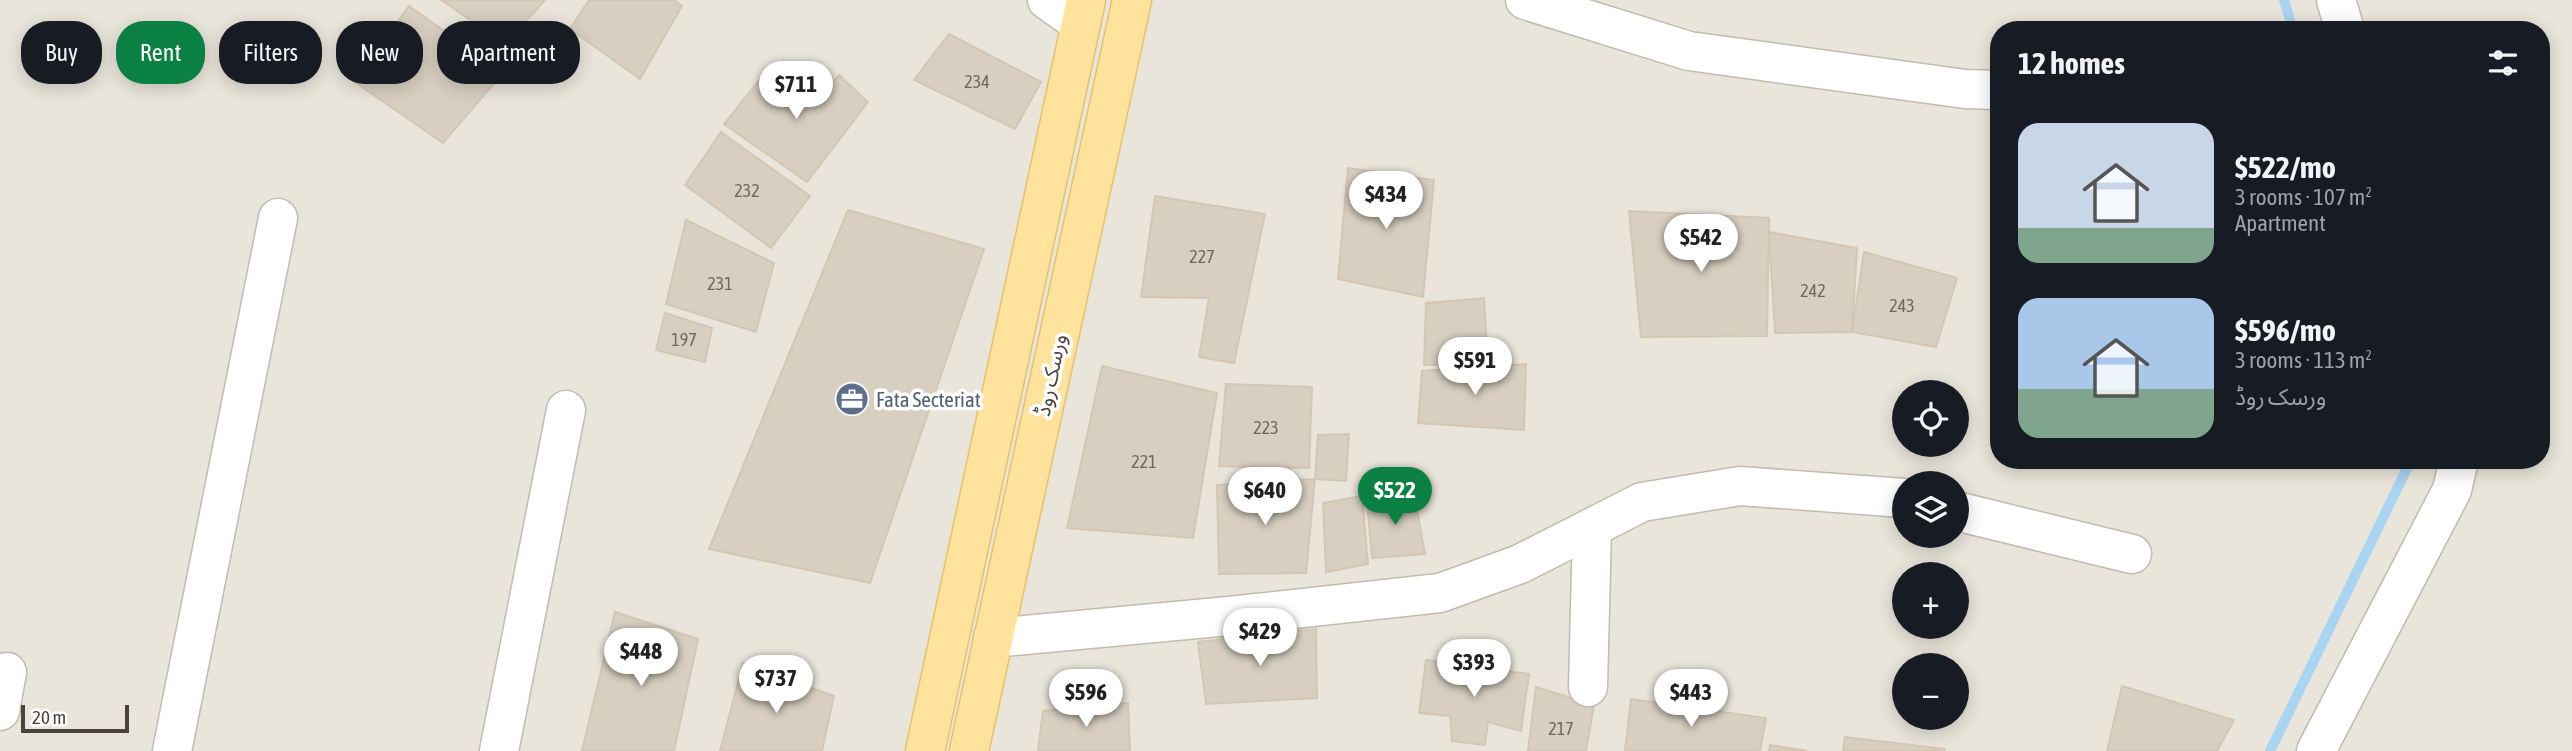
<!DOCTYPE html>
<html lang="en">
<head>
<meta charset="utf-8">
<style>
	body { margin:0; font-family:"Asap Condensed","Noto Sans Arabic",sans-serif; background:#242831; color:#f1f3f6; height:100vh; display:flex; flex-direction:column; font-size:26px; white-space:nowrap }
	* { box-sizing:border-box; margin:0 }
	p { font-size:23px; color:#9ea1a6 }
	.icon { flex:none; width:38px; height:38px; fill:none; stroke:currentColor; stroke-width:2; stroke-linecap:round; stroke-linejoin:round }
	.map { position:relative; flex:1; overflow:hidden }
	.details { position:absolute; left:1990px; top:21px; width:560px; height:448px; display:flex; flex-direction:column; background:#171b24; border-radius:28px; box-shadow:0 4px 18px #0003 }
	.details>* { flex:none }
	.hud { position:absolute; left:21px; top:21px; width:665px; height:63px; display:flex; gap:14px }
	.controls { position:absolute; left:1892px; top:380px; display:grid; gap:14px }
	.controls a { display:grid; place-items:center; width:77px; height:77px; border-radius:50%; background:#171b24; box-shadow:0 4px 18px #0003; font-size:35px }
	.scale { position:absolute; left:21px; bottom:18px; width:108px; box-sizing:border-box; padding-left:7px; border:4px solid #4b4439; border-top:0; font-size:19px; line-height:24px; white-space:nowrap; color:#4b4439; -webkit-text-stroke:5px #fff; paint-order:stroke }
	.price { position:absolute; translate:-50% -60px; padding:0 16px; border-radius:24px; background:#fff; color:#222; font-size:23px; line-height:46px; filter:drop-shadow(0 2px 4px #0008) }
	.price::after { content:''; position:absolute; left:50%; top:42px; width:21px; height:16px; margin-left:-10px; background:inherit; clip-path:polygon(0 0,100% 0,50% 100%) }
	.price.selected { background:#0b8043; color:#fff }
	ul { padding:0; list-style:none }
	li { display:flex; align-items:center; gap:21px; height:175px; padding:0 28px }
	li span { display:grid; place-items:center; flex:none; width:196px; height:140px; border-radius:21px; color:#555 }
	li>.icon { margin-inline-start:auto }
	span .icon { width:84px; height:84px; fill:#fffc; stroke-width:1 }
	li b { font-size:30px }
	h2 { display:flex; justify-content:space-between; align-items:center; height:84px; padding:0 28px; font-size:30px }
	.tag { padding:0 24px; border-radius:28px; background:#171b24; box-shadow:0 4px 18px #0003; font-size:24px; line-height:63px }
	.tag.selected { background:#0b8043; color:#fff }
	.map>svg:first-child { display:block }
	.residential { fill:#eae5da; fill-rule:evenodd }
	.lines { fill:none; stroke-linecap:round; stroke-linejoin:round }
	.stream { stroke:#a9d4f2; stroke-width:10 }
	.building { fill:#d8cfc1; stroke:#d3c7b4; stroke-width:2 }
	.minor-casing { stroke:#c2bbae; stroke-width:41 }
	.major-casing { stroke:#e6c16a; stroke-width:41 }
	.minor { stroke:#fff; stroke-width:38 }
	.major { stroke:#ffe39c; stroke-width:38 }
	.labels { text-anchor:middle; dominant-baseline:central; stroke-width:7; stroke-linejoin:round; paint-order:stroke }
	.number-label { font-size:18px; fill:#6e675b }
	.street-label { font-size:21px; fill:#4b4439; stroke:#fff }
	.service-label { font-size:21px; fill:#4e5e75; stroke:#fff; text-anchor:start }
</style>
</head>
<body>
<div class="map">
<svg width="2572" height="751" viewBox="0 0 2572 751">
	<rect width="100%" height="100%" fill="#f6f3ec"/>
	<path class="residential" d="M0,0H2572V751H0ZM1998,30H2541V460H1998ZM1904,392H1956V444H1904ZM1904,483H1956V536H1904ZM1904,574H1956V626H1904ZM1904,665H1956V718H1904Z"/>
	<g class="lines">
		<g class="stream">
			<path d="M2284,0L2293,30"/>
			<path d="M2270,751L2411,460"/>
		</g>
	</g>
	<g class="building">
		<path d="M441,0H545L506,44Z"/>
		<path d="M589,0H674L682,6L640,79L570,29Z"/>
		<path d="M409,6L503,73L443,143L355,82Z"/>
		<path d="M949,34L1041,82L1015,129L914,80Z"/>
		<path d="M765,73L822,97L839,75L868,102L807,182L724,124Z"/>
		<path d="M721,132L810,196L771,248L685,185Z"/>
		<path d="M1348,168L1434,180L1423,297L1338,279Z"/>
		<path d="M1155,196L1265,214L1234,363L1199,357L1209,298L1141,297Z"/>
		<path d="M848,210L984,249L870,583L709,549Z"/>
		<path d="M1629,211L1769,218L1767,336L1641,337Z"/>
		<path d="M686,220L774,263L756,332L666,304Z"/>
		<path d="M1769,232L1857,248L1852,332L1775,333Z"/>
		<path d="M1864,252L1957,278L1936,347L1852,332Z"/>
		<path d="M1484,298L1488,364L1424,365L1426,303Z"/>
		<path d="M665,313L712,328L705,362L656,350Z"/>
		<path d="M1526,364L1524,430L1418,423L1422,371Z"/>
		<path d="M1102,366L1217,393L1193,538L1067,528Z"/>
		<path d="M1226,384L1312,387L1309,468L1219,466Z"/>
		<path d="M1349,434L1346,481L1315,479L1318,435Z"/>
		<path d="M1315,479L1306,573L1219,574L1217,485Z"/>
		<path d="M1414,494L1425,554L1372,558L1367,502Z"/>
		<path d="M1362,496L1368,564L1326,572L1323,503Z"/>
		<path d="M615,612L698,639L674,751H582Z"/>
		<path d="M1316,629L1317,698L1206,704L1198,642Z"/>
		<path d="M1426,660L1529,674L1521,731L1488,722L1485,745L1452,741L1450,716L1419,713Z"/>
		<path d="M743,663L834,696L822,751H720Z"/>
		<path d="M2122,686L2234,720L2217,751H2107Z"/>
		<path d="M1536,687L1594,705L1586,751H1528Z"/>
		<path d="M1631,699L1766,718L1760,751H1625Z"/>
		<path d="M1128,703L1130,751H1038L1043,711Z"/>
		<path d="M1845,737L1945,749L1944,751H1843Z"/>
		<path d="M1770,745L1807,751H1769Z"/>
	</g>
	<g class="lines">
		<defs>
			<g id="minor">
				<path d="M1047,0L1081,24"/>
				<path d="M1525,0L1689,51L1965,89L1998,90"/>
				<path d="M2336,0L2345,30"/>
				<path d="M1956,511L2132,554"/>
				<path d="M993,638L1229,616L1440,593L1520,564L1642,502L1740,486L1904,498"/>
				<path d="M1588,687L1592,528"/>
				<path d="M0,711L7,672"/>
				<path d="M172,751L278,218"/>
				<path d="M499,751L566,410"/>
				<path d="M2316,751L2452,490L2459,460"/>
			</g>
			<g id="major">
				<path d="M925,751L1086,0"/>
				<path d="M969,751L1132,0"/>
			</g>
		</defs>
		<use href="#minor" class="minor-casing"/>
		<use href="#major" class="major-casing"/>
		<use href="#minor" class="minor"/>
		<use href="#major" class="major"/>
	</g>
	<defs>
		<symbol id="office-disc" viewBox="-11 -11 22 22"><circle r="9.5" fill="#5c6f8a" stroke="#fff"/><path d="M-6-3h4V-5.5h4V-3h4V5H-6ZM-1-4.5V-3h2v-1.5ZM-6 0V1H6V0Z" fill="#fff"/></symbol>
	</defs>
	<g fill-rule="evenodd">
		<use href="#office-disc" x="833" y="380" width="38" height="38"/>
	</g>
	<g class="labels">
		<g class="number-label">
			<text x="977" y="81">234</text>
			<text x="747" y="190">232</text>
			<text x="1202" y="256">227</text>
			<text x="720" y="283">231</text>
			<text x="1813" y="290">242</text>
			<text x="1902" y="305">243</text>
			<text x="684" y="339">197</text>
			<text x="1266" y="427">223</text>
			<text x="1144" y="461">221</text>
			<text x="1561" y="728">217</text>
		</g>
		<g class="street-label">
			<text transform="translate(1050 375) rotate(-78)">ورسک روڈ</text>
		</g>
		<g class="service-label">
			<text x="876" y="399">Fata Secteriat</text>
		</g>
	</g>
</svg>
<div class="controls">
<a><svg class="icon" aria-label="locate" viewBox="0 0 24 24"><circle cx="12" cy="12" r="6"/><path d="M12 2v4M12 18v4M2 12h4M18 12h4"/></svg></a>
<a><svg class="icon" aria-label="layers" viewBox="0 0 24 24"><path d="M12 4l9 5-9 5-9-5zM3 14l9 5 9-5"/></svg></a>
<a>+</a>
<a>−</a>
</div>
<div class="scale">20 m</div>
<b class="price" style="left:796px;top:121px">$711</b>
<b class="price" style="left:1386px;top:231px">$434</b>
<b class="price" style="left:1701px;top:274px">$542</b>
<b class="price" style="left:1475px;top:397px">$591</b>
<b class="price" style="left:1265px;top:527px">$640</b>
<b class="price selected" style="left:1395px;top:527px">$522</b>
<b class="price" style="left:1260px;top:668px">$429</b>
<b class="price" style="left:641px;top:688px">$448</b>
<b class="price" style="left:1474px;top:699px">$393</b>
<b class="price" style="left:776px;top:715px">$737</b>
<b class="price" style="left:1086px;top:729px">$596</b>
<b class="price" style="left:1691px;top:729px">$443</b>
<div class="hud">
<a class="tag">Buy</a>
<a class="tag selected">Rent</a>
<a class="tag">Filters</a>
<a class="tag">New</a>
<a class="tag">Apartment</a>
</div>
<section class="details">
<h2>12 homes<svg class="icon" aria-label="filters" viewBox="0 0 24 24"><path d="M4 7h16M4 17h16"/><circle cx="9" cy="7" r="2"/><circle cx="15" cy="17" r="2"/></svg></h2>
<ul>
<li><span style="background:linear-gradient(#c9d6e8 75%,#7fa58c 0)"><svg class="icon" aria-label="home" viewBox="0 0 24 24"><path d="M3 11l9-7 9 7M6 9v11h12V9"/></svg></span><div><b>$522/mo</b><p>3 rooms · 107 m²</p><p>Apartment</p></div></li>
<li><span style="background:linear-gradient(#a9c7e8 65%,#7fa58c 0)"><svg class="icon" aria-label="home" viewBox="0 0 24 24"><path d="M3 11l9-7 9 7M6 9v11h12V9"/></svg></span><div><b>$596/mo</b><p>3 rooms · 113 m²</p><p>ورسک روڈ</p></div></li>
</ul>
</section>
</div>
</body>
</html>
